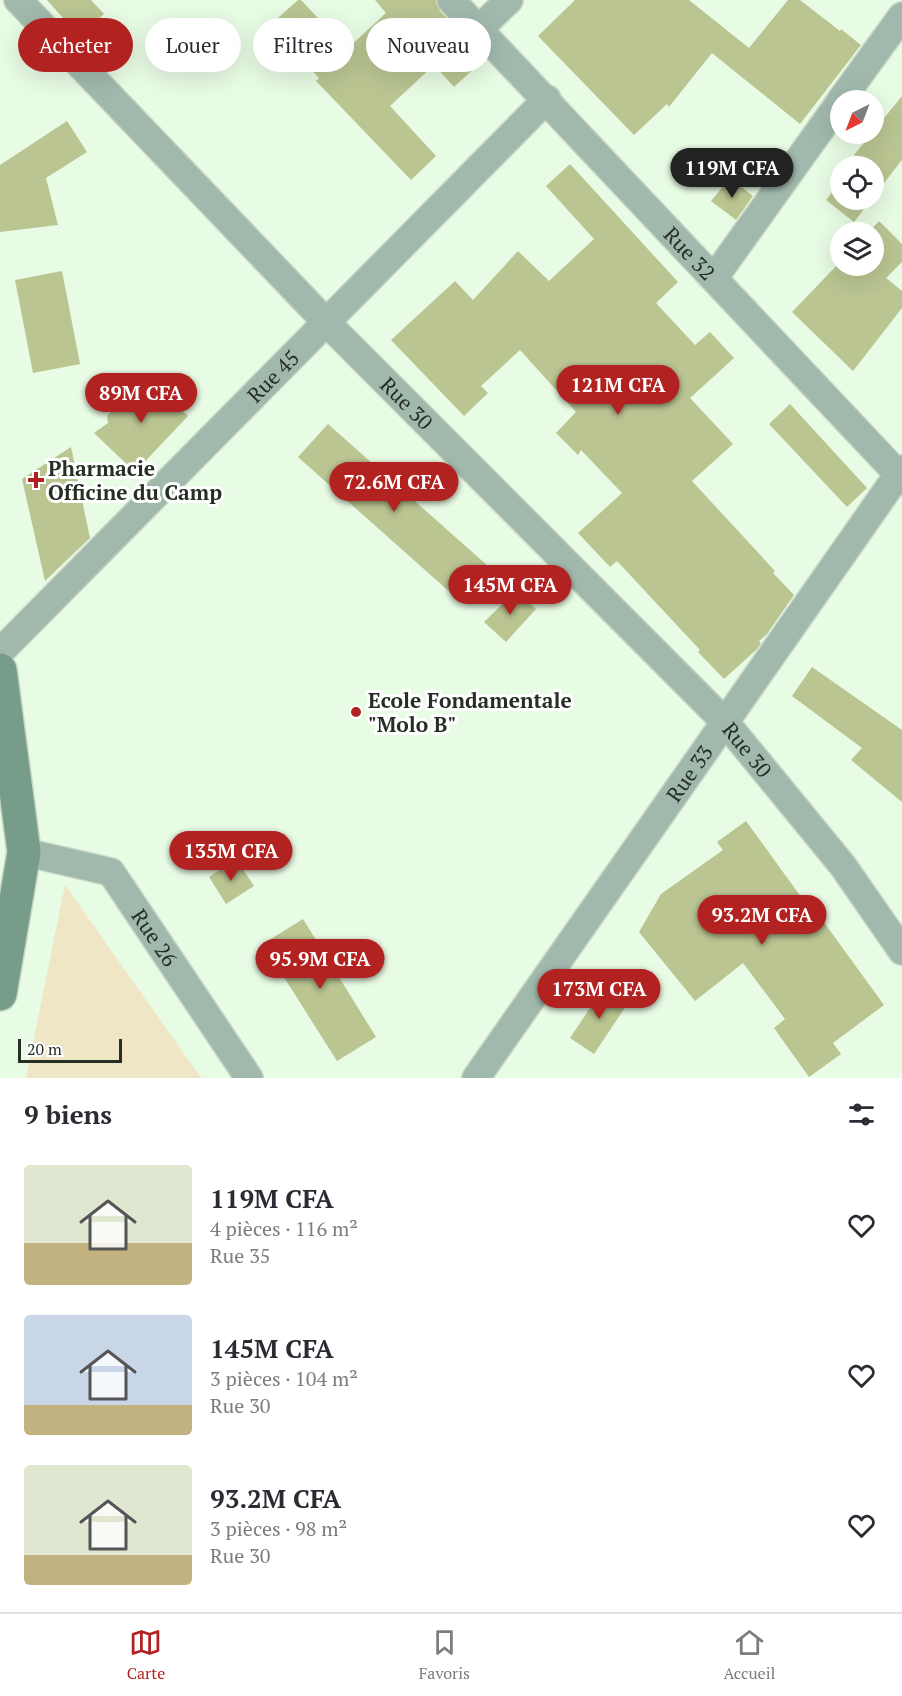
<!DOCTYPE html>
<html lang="fr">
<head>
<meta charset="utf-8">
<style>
	body { margin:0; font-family:"PT Serif",serif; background:#f2f2f3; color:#2b2b33; height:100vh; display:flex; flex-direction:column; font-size:22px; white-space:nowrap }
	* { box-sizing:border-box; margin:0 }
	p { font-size:20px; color:#7c7c81 }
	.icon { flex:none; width:33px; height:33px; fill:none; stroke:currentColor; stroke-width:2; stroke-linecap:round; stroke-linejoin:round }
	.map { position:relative; height:1078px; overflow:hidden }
	.drawer { display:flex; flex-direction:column; background:#fff; flex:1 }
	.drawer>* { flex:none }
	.banner { position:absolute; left:18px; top:18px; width:600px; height:54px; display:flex; gap:12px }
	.needle { width:39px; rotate:222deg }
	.tools { position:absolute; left:830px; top:90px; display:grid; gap:12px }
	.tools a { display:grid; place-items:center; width:54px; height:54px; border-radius:50%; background:#fff; box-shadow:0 6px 24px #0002; font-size:30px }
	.scale { position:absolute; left:18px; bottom:15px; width:104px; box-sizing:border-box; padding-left:6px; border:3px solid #262e25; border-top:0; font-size:16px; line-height:21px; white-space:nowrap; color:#262e25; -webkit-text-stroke:4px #fff; paint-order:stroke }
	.price { position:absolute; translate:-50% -51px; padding:0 14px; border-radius:21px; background:#b22220; color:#fff; font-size:20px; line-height:39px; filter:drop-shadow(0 2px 3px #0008) }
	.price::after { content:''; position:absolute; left:50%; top:36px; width:18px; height:14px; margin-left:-9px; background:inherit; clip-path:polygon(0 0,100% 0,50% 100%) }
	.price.active { background:#222; color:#fff }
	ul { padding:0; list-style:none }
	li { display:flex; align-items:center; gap:18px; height:150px; padding:0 24px }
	li span { display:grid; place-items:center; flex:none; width:168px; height:120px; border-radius:6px; color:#555 }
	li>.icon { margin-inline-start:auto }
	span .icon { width:72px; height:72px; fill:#fffc; stroke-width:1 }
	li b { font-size:26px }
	h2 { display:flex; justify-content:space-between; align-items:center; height:72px; padding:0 24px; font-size:26px }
	.chip { padding:0 21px; border-radius:27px; background:#fff; box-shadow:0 6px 24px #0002; font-size:21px; line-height:54px }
	.chip.active { background:#b22220; color:#fff }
	.tab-bar { display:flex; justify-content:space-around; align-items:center; height:84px; border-top:2px solid #e1e1e2; background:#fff; font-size:16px; color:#7c7c81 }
	.tab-bar a { display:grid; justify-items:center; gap:3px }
	.tab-bar .active { color:#b22220 }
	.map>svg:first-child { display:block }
	.park { fill:#eee6c5 }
	.building { fill:#bac592 }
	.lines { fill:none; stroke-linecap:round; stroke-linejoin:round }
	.street-casing { stroke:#c5d6c2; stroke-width:30 }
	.secondary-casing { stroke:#c5d6c2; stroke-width:36 }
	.street { stroke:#a1b9ad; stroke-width:27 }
	.secondary { stroke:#779c8a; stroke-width:33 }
	.poi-dot { fill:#b22220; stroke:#fff; stroke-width:2 }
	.labels { text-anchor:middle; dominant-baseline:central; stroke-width:6; stroke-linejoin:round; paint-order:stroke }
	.street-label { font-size:21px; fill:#262e25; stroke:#fff }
	.poi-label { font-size:21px; font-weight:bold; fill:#262e25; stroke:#fff; text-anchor:start }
</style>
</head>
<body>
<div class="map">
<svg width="902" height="1078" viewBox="0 0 902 1078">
	<rect width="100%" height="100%" fill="#e8fbe4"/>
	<path class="park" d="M65,885L201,1078H26Z"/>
	<g class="building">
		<path d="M47,0H91L104,14L80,37Z"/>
		<path d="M298,0H301L347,49L386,13L375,0H436L440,11L462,34L456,41L478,65L454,87L434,65L390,106L436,156L411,180L316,81L319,78L270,25Z"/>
		<path d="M575,0H689L749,48L788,0H800L840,31L841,29L861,45L800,124L712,53L669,107L667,104L634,135L538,36Z"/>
		<path d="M902,96V160L873,197V166H852L858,158L854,155Z"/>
		<path d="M67,121L87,152L46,178L58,225L0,232V165Z"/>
		<path d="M570,164L678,282L656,303L695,345L710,332L734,358L690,398L733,444L692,481L775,571L773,573L794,595L767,634L759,641L761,643L757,649L724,679L698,652L700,650L617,561L610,567L578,533L622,493L581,450L578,455L556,433L576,412L520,350L481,386L488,393L464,416L391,340L455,281L473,300L518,251L549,281L594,239L546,186Z"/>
		<path d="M730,178L753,196L736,220L711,201Z"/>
		<path d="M840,182V200H871L854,222L826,200Z"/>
		<path d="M879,221L902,244V262L886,278L902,291V308L853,371L792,312L840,262V266H873V232H869Z"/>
		<path d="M62,271L80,364L33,373L15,280Z"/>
		<path d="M146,375L188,416L135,472L94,433L108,423L107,416Z"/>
		<path d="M790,404L867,488L847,507L769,424Z"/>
		<path d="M328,424L489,567L461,602L298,457Z"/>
		<path d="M71,447L90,538L45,581L22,479Z"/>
		<path d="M516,591L536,609L506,642L484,622Z"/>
		<path d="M812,667L902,730V802L851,760L862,748L792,696Z"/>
		<path d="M746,821L804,901L807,899L884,1005L833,1043L841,1054L809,1077L774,1028L785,1019L743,963L695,1001L639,932L661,894L723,850L717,842Z"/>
		<path d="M236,859L254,886L226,904L209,877Z"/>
		<path d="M303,919L376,1037L337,1061L263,944Z"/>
		<path d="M604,987L628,1003L594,1054L570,1038Z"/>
	</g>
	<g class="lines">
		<defs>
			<g id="street">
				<path id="s1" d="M18,0L326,322L725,722L843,866L902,951"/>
				<path id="s2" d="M451,0L898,474L902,481"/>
				<path d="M479,29L509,0"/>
				<path d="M841,100L902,16"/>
				<path d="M714,278L840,102"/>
				<path id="s3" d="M0,652L547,99"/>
				<path id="s4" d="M24,852L111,872L249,1078"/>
				<path id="s5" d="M476,1078L902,469"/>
			</g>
			<path id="secondary" d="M0,670L24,852L0,994"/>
		</defs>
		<use href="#street" class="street-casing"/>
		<use href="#secondary" class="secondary-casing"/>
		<use href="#street" class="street"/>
		<use href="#secondary" class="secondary"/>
	</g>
	<g class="poi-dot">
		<path d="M33 471h6v6h6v6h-6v6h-6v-6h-6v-6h6z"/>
		<circle cx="356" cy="712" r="6"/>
	</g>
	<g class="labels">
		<g class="street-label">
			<text stroke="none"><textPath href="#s2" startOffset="348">Rue 32</textPath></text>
			<text stroke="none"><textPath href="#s3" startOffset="388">Rue 45</textPath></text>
			<text stroke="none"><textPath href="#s1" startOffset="560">Rue 30</textPath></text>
			<text stroke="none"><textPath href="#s1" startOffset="1046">Rue 30</textPath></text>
			<text stroke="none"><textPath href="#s5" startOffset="372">Rue 33</textPath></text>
			<text stroke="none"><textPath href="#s4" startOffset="168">Rue 26</textPath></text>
		</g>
		<g class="poi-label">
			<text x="48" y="468">Pharmacie<tspan x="48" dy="24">Officine du Camp</tspan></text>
			<text x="368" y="700">Ecole Fondamentale<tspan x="368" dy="24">"Molo B"</tspan></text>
		</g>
	</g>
</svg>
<div class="tools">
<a><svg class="needle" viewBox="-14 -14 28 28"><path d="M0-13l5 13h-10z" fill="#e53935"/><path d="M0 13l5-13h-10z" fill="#7c7c81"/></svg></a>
<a><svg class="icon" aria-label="locate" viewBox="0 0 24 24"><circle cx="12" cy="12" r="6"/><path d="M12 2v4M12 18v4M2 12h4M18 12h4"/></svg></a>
<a><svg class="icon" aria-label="layers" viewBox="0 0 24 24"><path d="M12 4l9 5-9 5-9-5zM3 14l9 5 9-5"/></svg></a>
</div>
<div class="scale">20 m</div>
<b class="price active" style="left:732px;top:199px">119M CFA</b>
<b class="price" style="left:618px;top:416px">121M CFA</b>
<b class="price" style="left:141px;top:424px">89M CFA</b>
<b class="price" style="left:394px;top:513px">72.6M CFA</b>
<b class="price" style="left:510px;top:616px">145M CFA</b>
<b class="price" style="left:231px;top:882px">135M CFA</b>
<b class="price" style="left:762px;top:946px">93.2M CFA</b>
<b class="price" style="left:320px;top:990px">95.9M CFA</b>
<b class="price" style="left:599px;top:1020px">173M CFA</b>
<div class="banner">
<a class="chip active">Acheter</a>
<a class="chip">Louer</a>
<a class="chip">Filtres</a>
<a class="chip">Nouveau</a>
</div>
</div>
<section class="drawer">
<h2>9 biens<svg class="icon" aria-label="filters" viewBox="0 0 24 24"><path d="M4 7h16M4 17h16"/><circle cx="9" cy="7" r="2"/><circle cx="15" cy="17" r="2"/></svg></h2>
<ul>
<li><span style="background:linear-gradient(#dfe7d0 65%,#c2b280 0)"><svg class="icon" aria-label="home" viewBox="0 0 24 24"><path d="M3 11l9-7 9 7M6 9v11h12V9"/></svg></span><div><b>119M CFA</b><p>4 pièces · 116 m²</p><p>Rue 35</p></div><svg class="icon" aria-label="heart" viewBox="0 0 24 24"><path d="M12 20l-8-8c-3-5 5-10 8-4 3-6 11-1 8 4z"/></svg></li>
<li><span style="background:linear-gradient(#c9d6e8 75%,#c2b280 0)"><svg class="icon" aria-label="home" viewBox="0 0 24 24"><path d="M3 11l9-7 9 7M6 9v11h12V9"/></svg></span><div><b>145M CFA</b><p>3 pièces · 104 m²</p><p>Rue 30</p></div><svg class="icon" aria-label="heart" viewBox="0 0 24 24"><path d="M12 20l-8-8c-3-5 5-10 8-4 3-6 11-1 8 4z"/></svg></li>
<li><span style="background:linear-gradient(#dfe7d0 75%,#c2b280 0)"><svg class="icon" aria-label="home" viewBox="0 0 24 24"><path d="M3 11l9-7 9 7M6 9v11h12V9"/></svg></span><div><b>93.2M CFA</b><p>3 pièces · 98 m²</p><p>Rue 30</p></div><svg class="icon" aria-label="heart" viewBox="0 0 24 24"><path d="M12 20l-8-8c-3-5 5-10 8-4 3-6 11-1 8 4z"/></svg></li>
</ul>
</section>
<nav class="tab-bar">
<a class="active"><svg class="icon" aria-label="map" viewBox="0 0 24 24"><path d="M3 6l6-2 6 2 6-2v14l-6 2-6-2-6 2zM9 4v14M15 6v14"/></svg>Carte</a>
<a><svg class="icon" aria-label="saved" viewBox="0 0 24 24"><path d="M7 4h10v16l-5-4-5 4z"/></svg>Favoris</a>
<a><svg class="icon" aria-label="home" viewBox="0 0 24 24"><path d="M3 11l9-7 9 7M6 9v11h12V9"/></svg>Accueil</a>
</nav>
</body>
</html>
